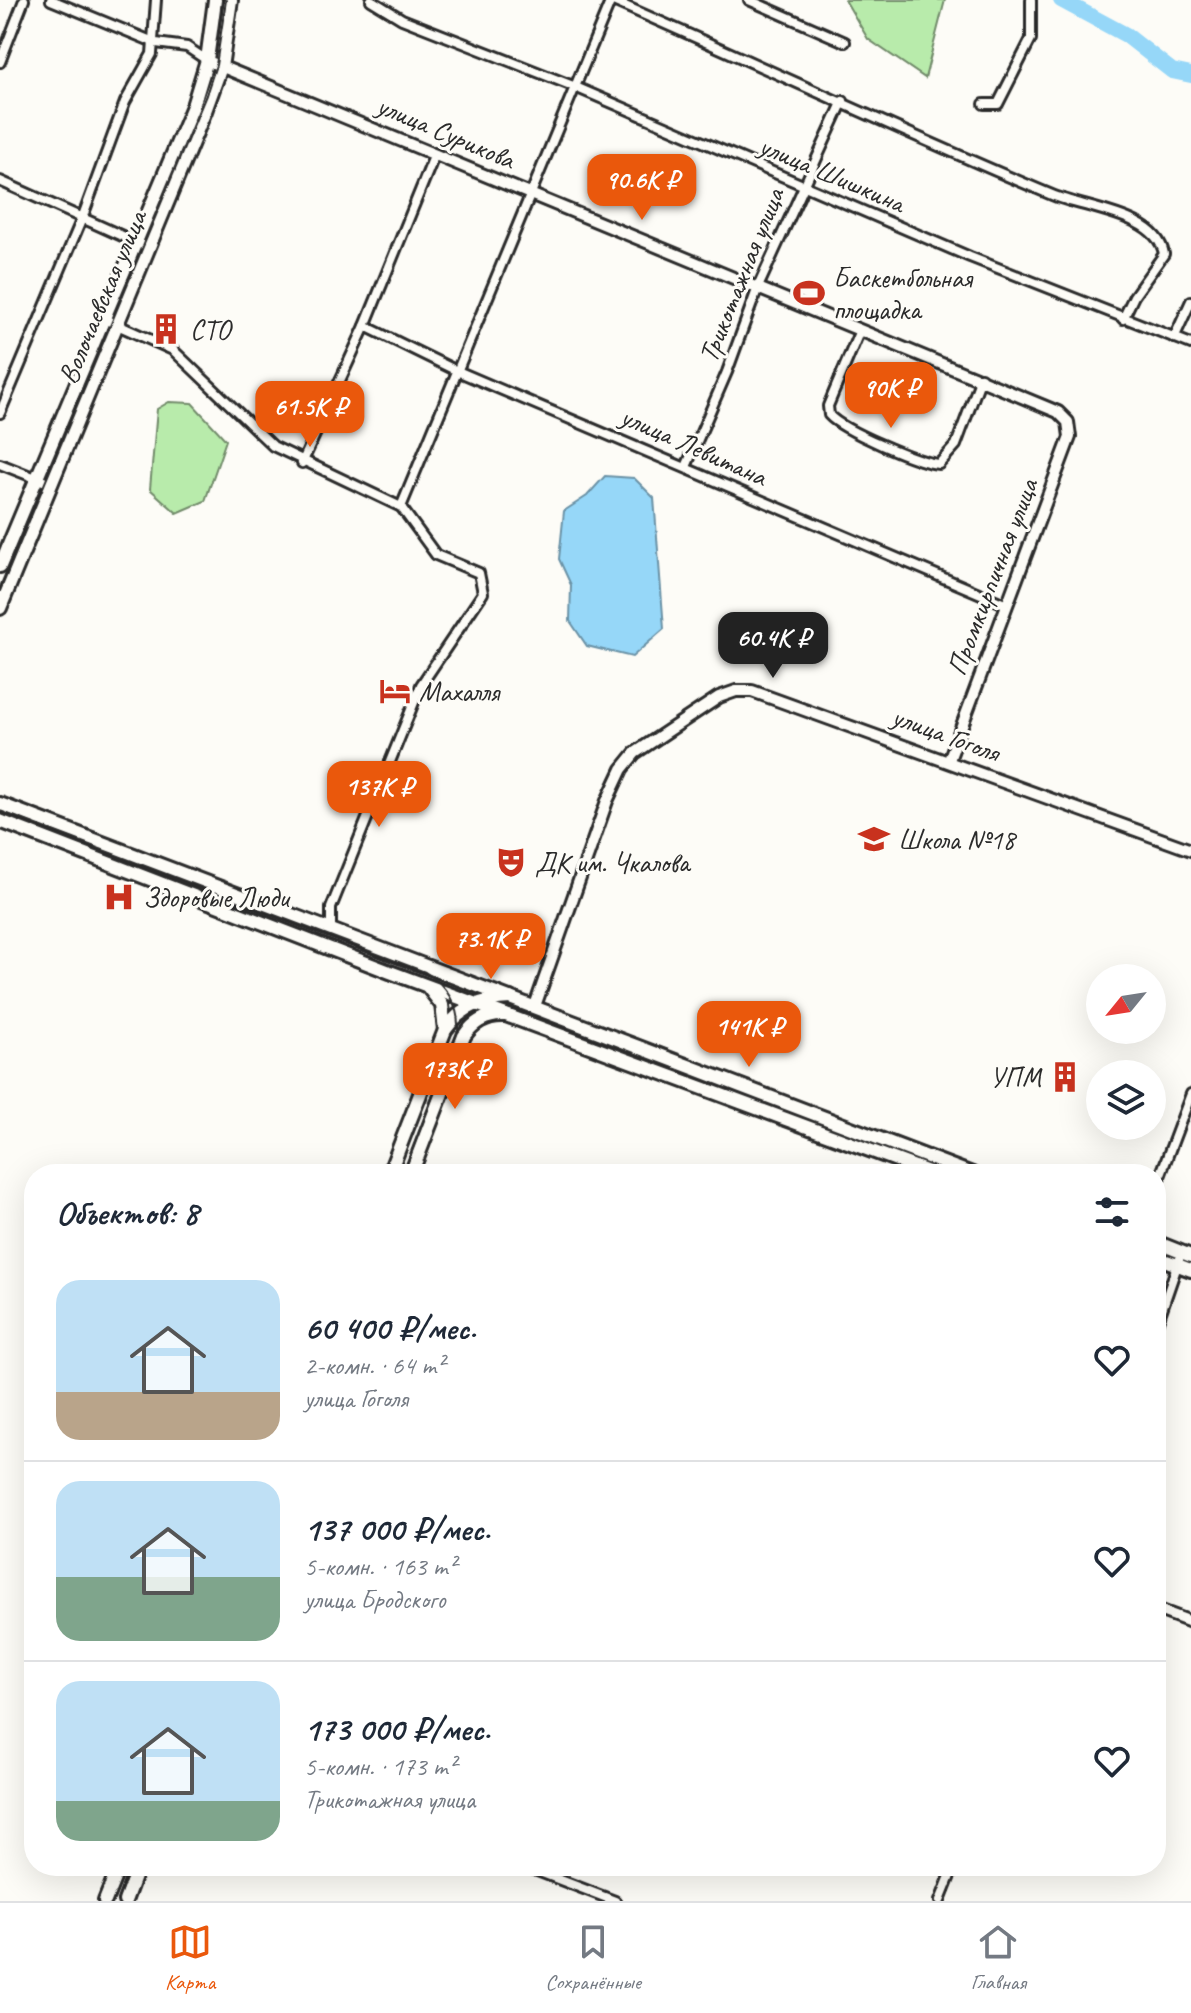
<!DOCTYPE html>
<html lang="ru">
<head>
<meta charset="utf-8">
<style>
	body { margin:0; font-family:Caveat,sans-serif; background:#f6f6f7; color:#1f2937; height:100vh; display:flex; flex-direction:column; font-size:30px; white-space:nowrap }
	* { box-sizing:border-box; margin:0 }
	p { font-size:26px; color:#747a83 }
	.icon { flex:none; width:44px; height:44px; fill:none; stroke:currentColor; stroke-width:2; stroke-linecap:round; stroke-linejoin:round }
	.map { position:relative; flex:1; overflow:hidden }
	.drawer { position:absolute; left:24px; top:1164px; width:1142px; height:712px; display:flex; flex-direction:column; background:#fff; border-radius:32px; box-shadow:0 8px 32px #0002 }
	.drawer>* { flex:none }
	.needle { width:52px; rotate:240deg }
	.fabs { position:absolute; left:1086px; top:964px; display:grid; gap:16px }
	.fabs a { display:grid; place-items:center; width:80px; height:80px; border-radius:50%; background:#fff; box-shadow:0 8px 32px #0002; font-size:40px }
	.price { position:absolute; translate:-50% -68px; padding:0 18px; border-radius:16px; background:#ea580c; color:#fff; font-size:26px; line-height:52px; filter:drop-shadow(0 2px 4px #0008) }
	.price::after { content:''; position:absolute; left:50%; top:48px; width:24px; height:18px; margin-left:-12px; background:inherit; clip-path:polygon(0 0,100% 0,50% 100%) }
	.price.on { background:#222; color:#fff }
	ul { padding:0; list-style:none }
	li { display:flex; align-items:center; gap:24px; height:200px; padding:0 32px }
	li+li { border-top:2px solid #e0e1e3 }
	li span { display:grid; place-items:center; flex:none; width:224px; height:160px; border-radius:24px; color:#555 }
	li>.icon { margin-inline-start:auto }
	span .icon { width:96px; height:96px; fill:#fffc; stroke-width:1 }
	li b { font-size:34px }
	h2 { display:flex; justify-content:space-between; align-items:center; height:96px; padding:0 32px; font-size:34px }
	.tabs { display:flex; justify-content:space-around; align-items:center; height:112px; border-top:2px solid #e0e1e3; background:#fff; font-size:22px; color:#747a83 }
	.tabs a { display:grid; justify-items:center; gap:4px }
	.tabs .on { color:#ea580c }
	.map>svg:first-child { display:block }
	.green { fill:#b8ebab; stroke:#728b6b; stroke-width:2 }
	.water { fill:#96d7f8; stroke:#6b92a6; stroke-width:2 }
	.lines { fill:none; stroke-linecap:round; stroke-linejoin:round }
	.river { stroke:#96d7f8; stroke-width:16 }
	.minor-casing { stroke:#2b2b2b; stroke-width:14 }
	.tertiary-casing { stroke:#2b2b2b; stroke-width:16 }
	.secondary-casing { stroke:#2b2b2b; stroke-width:18 }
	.minor { stroke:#fdfcf7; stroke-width:8 }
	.tertiary { stroke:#fdfcf7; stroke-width:10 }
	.secondary { stroke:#fdfcf7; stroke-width:12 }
	.tram { stroke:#2b2b2b; stroke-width:2 }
	.labels { text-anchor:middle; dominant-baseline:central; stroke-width:6; stroke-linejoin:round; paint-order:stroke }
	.street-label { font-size:28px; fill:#2b2b2b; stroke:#fdfcf7 }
	.poi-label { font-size:28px; fill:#2b2b2b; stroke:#fdfcf7; text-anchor:start }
</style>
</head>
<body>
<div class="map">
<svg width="1191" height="1901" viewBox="0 0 1191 1901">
	<rect width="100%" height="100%" fill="#fdfcf7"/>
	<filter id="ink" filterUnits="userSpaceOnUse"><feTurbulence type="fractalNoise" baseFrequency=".0125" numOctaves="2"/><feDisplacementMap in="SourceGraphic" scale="16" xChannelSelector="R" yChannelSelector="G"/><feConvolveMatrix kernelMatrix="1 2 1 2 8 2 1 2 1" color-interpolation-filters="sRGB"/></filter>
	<g filter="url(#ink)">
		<g class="green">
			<path d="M845,0H945L925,78L868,39Z"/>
			<path d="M169,402L192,403L226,440L205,501L177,513L150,489L157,409Z"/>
		</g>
		<path class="water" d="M605,476L634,478L654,498L664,629L632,657L587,646L570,621L571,585L559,559L564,511L587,496Z"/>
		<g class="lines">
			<path class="river" d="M1061,0L1126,35L1172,71L1191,75"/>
			<defs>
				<g id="minor">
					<path d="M51,0L156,43L187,47L208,61"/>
					<path d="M371,0L402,19L573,86L970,257L1191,344"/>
					<path d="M749,0L845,42"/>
					<path d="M0,62L24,0"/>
					<path d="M984,104H998L1031,39V0"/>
					<path d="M0,181L140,244"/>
					<path d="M102,318L173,350L273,446L401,507L436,555L479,573L483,593L421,685L331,908V928"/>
					<path d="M365,326L455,370L1007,605"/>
					<path d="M860,330L828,406L829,415C842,430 919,463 939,464L956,445L981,378"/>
					<path d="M1174,338L1191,301"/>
					<path d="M0,413L83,216L125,102L152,54L156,0"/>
					<path d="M302,463L365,326L435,154"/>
					<path d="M0,464L51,484"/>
					<path d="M686,467L727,372L758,287L843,101"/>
					<path d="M401,507L611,0C758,64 904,133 1052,195C1085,209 1157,214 1164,254L1134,296L1123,319"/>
					<path d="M1156,1187L1191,1094"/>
					<path d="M1156,1327L1179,1260"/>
					<path d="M524,1866L615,1901"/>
					<path d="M940,1901L954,1866"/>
				</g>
				<g id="tertiary">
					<path d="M213,63L1058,412L1068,422L1070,437L949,760"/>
					<path d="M535,1006L607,801L622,769L635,753L719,697L736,691H752L1191,850"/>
					<path d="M1156,1609L1191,1622"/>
				</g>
				<g id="secondary">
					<path d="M0,566L193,106L207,60L215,0"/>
					<path d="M0,608L205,111L221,67L231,0"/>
					<path d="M0,804L972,1174"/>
					<path d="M0,821L390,972L934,1174"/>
					<path d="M428,987L442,1005L445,1030"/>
					<path d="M389,1174L445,1030C461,1007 482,999 510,998"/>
					<path d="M411,1174L464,1036C474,1021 487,1014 505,1015"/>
					<path d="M1156,1242L1191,1256"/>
					<path d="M1156,1257L1191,1270"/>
					<path d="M105,1901L119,1866"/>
					<path d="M125,1901L138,1866"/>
				</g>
			</defs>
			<use href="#minor" class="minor-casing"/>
			<use href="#tertiary" class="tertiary-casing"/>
			<use href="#secondary" class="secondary-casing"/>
			<use href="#minor" class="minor"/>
			<use href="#tertiary" class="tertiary"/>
			<use href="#secondary" class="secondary"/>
			<g class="tram">
				<path d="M0,591L206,95L216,65L226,0"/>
				<path d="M0,811L425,972C446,984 460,1007 458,1031L403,1174"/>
				<path d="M117,1901L131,1866"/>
			</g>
		</g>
	</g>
	<defs>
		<symbol id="stadium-bare" viewBox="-9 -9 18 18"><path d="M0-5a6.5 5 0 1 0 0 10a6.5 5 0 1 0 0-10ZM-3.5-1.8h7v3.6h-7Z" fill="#c8321e" stroke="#fdfcf7" stroke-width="2.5" paint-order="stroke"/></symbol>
		<symbol id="building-bare" viewBox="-9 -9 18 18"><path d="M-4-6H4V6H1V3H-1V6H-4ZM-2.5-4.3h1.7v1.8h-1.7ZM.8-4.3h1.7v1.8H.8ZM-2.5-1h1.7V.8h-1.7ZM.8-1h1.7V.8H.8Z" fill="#c8321e" stroke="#fdfcf7" stroke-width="2.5" paint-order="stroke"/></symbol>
		<symbol id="hotel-bare" viewBox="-9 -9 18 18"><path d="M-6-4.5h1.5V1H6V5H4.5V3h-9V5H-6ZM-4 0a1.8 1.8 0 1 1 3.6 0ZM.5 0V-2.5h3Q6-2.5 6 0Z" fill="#c8321e" stroke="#fdfcf7" stroke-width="2.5" paint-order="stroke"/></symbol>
		<symbol id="school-bare" viewBox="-9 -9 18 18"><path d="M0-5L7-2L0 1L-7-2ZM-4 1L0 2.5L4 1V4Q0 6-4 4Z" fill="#c8321e" stroke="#fdfcf7" stroke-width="2.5" paint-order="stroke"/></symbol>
		<symbol id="theatre-bare" viewBox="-9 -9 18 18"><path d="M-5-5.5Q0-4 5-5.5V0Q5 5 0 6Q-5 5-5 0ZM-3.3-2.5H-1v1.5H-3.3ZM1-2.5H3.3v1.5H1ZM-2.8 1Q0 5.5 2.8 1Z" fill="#c8321e" stroke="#fdfcf7" stroke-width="2.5" paint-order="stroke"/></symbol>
		<symbol id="hospital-bare" viewBox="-9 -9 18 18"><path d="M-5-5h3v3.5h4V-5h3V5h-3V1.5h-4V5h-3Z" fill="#c8321e" stroke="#fdfcf7" stroke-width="2.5" paint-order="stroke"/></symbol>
	</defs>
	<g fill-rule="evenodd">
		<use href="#stadium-bare" x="787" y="271" width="44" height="44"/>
		<use href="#building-bare" x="144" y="307" width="44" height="44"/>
		<use href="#hotel-bare" x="373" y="669" width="44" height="44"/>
		<use href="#school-bare" x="852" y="817" width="44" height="44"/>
		<use href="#theatre-bare" x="489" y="840" width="44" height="44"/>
		<use href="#hospital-bare" x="97" y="875" width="44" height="44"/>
		<use href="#building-bare" x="1043" y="1055" width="44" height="44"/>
	</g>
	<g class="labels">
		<g class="street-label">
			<text transform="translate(446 132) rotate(23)">улица Сурикова</text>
			<text transform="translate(832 174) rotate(23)">улица Шишкина</text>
			<text transform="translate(741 275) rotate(-68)">Трикотажная улица</text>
			<text transform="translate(102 297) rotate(-67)">Волочаевская улица</text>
			<text transform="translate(694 446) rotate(24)">улица Левитана</text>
			<text transform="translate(992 577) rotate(-69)">Промкирпичная улица</text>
			<text transform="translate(946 734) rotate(20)">улица Гоголя</text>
		</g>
		<g class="poi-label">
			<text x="833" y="277">Баскетбольная<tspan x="833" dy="32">площадка</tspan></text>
			<text x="190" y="329">СТО</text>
			<text x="419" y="691">Махалля</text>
			<text x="898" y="839">Школа №18</text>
			<text x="535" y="862">ДК им. Чкалова</text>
			<text x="143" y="897">Здоровые Люди</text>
			<text x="1041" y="1077" text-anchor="end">УПМ</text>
		</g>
	</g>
</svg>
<div class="fabs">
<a><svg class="needle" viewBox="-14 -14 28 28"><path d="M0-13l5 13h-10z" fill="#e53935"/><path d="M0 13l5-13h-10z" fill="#747a83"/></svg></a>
<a><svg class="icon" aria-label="layers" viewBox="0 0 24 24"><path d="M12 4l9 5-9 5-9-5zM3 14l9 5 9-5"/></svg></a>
</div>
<b class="price" style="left:642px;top:222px">90.6K ₽</b>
<b class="price" style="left:891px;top:430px">90K ₽</b>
<b class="price" style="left:310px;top:449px">61.5K ₽</b>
<b class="price on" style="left:773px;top:680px">60.4K ₽</b>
<b class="price" style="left:379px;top:829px">137K ₽</b>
<b class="price" style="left:491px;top:981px">73.1K ₽</b>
<b class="price" style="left:749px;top:1069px">141K ₽</b>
<b class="price" style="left:455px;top:1111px">173K ₽</b>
<section class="drawer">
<h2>Объектов: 8<svg class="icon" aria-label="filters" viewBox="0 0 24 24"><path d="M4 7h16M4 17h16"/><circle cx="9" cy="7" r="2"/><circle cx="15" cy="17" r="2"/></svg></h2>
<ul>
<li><span style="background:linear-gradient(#bfe0f5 70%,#b9a48a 0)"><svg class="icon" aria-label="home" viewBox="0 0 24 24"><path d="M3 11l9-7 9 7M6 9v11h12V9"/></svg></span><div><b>60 400 ₽/мес.</b><p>2-комн. · 64 m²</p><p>улица Гоголя</p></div><svg class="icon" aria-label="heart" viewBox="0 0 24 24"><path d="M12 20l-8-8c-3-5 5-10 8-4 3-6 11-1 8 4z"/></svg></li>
<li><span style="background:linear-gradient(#bfe0f5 60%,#7fa58c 0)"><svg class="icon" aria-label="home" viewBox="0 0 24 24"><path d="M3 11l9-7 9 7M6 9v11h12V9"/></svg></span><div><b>137 000 ₽/мес.</b><p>5-комн. · 163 m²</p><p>улица Бродского</p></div><svg class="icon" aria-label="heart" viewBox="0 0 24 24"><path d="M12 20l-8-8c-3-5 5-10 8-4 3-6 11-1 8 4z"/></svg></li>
<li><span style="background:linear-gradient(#bfe0f5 75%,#7fa58c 0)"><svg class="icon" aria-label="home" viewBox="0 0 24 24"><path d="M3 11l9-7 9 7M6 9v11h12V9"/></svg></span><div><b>173 000 ₽/мес.</b><p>5-комн. · 173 m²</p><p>Трикотажная улица</p></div><svg class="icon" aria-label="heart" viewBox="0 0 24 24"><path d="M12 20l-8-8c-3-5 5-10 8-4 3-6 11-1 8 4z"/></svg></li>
</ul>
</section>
</div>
<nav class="tabs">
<a class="on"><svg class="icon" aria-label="map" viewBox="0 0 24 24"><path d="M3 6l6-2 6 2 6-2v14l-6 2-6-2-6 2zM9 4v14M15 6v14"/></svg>Карта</a>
<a><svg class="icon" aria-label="saved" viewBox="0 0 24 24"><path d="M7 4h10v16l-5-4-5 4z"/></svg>Сохранённые</a>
<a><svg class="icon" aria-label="home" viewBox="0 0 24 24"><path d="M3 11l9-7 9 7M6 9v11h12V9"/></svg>Главная</a>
</nav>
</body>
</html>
